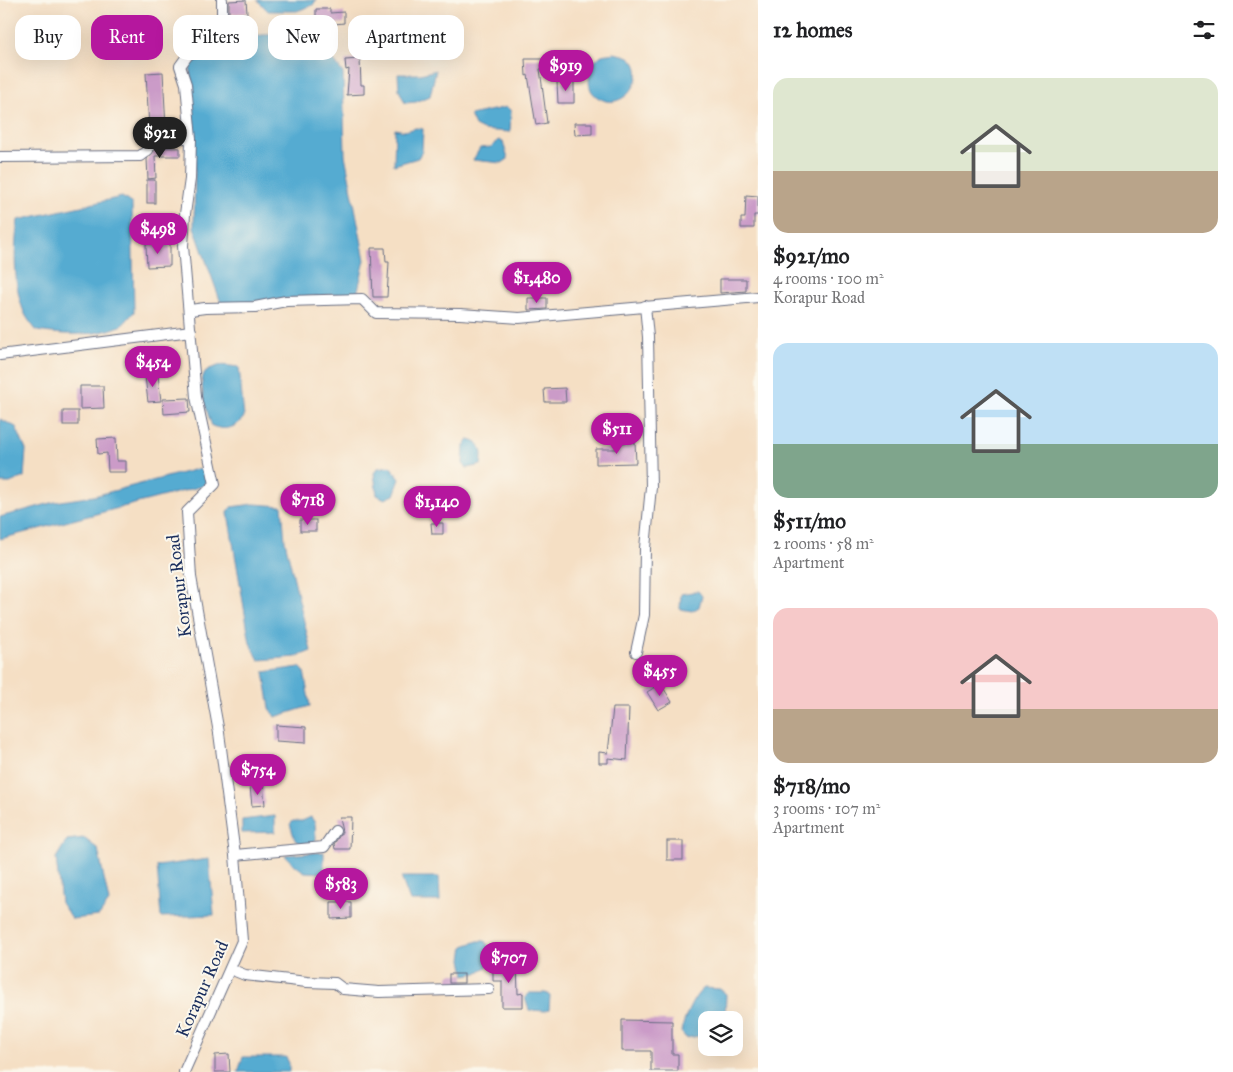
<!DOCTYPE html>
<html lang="en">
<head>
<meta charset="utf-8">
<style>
	body { margin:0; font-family:"IM FELL Great Primer",serif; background:#f6f6f6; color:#202124; height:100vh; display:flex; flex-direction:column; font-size:19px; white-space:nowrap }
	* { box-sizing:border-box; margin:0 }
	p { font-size:16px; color:#757577 }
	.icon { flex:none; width:28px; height:28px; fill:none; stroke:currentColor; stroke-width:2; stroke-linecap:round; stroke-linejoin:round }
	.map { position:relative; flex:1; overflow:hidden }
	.drawer { display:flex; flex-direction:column; background:#fff; width:475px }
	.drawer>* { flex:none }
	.banner { position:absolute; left:15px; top:15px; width:475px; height:45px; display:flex; gap:10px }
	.controls { position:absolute; left:698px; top:1011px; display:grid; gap:10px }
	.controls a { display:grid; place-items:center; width:45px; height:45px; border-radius:10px; background:#fff; box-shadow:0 5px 20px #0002; font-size:25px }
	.price { position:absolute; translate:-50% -42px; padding:0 11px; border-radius:18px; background:#b5179e; color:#fff; font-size:16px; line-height:32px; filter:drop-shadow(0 1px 2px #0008) }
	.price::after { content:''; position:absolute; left:50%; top:30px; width:15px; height:11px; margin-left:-8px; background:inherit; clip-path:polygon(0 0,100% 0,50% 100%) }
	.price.on { background:#222; color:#fff }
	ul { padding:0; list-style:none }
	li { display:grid; align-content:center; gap:10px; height:265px; padding:0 15px }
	li span { display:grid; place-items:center; height:155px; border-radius:15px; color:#555 }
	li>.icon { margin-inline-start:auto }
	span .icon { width:90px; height:90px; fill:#fffc; stroke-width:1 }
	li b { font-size:21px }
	h2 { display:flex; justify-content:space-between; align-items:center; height:60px; padding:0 15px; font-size:21px }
	.tag { padding:0 18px; border-radius:15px; background:#fff; box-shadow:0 5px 20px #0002; font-size:18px; line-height:45px }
	.tag.on { background:#b5179e; color:#fff }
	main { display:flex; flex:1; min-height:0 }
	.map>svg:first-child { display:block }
	.water { fill:#54abd1; stroke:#386d98 }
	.building { fill:#cb9bc8 }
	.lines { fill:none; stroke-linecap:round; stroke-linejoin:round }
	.minor-casing { stroke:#676d82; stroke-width:12 }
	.minor { stroke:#fff; stroke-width:10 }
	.labels { text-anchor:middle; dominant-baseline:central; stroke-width:4; stroke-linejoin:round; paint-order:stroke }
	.street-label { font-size:18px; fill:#1b2f5e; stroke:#fbf7ec }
</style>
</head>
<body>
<main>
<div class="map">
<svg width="758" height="1072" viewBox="0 0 758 1072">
	<rect width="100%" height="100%" fill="#fbf7ec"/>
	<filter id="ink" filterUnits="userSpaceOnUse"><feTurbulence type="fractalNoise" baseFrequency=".02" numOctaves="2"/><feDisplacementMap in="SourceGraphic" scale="10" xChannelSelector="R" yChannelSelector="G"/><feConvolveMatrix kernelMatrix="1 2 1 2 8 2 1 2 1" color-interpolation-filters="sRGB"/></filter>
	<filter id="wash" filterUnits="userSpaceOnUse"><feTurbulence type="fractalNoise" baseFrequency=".0096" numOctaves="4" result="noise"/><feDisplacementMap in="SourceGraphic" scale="20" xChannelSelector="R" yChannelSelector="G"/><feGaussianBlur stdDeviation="1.12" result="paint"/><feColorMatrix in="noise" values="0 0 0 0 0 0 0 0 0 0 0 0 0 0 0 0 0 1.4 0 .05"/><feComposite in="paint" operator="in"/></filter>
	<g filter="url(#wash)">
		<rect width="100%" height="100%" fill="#f5dfc4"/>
		<g class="water">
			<path d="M257,0H316L313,5L297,11H268Z"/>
			<path d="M314,34L343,73L345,155L365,260L357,294C311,294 266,303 221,303L194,227L195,158L190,64L209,45L262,35Z"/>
			<path d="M614,53C618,54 625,55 629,57C649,70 630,106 606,101C600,99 594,96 591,90C586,79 591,61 602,55C605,54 610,54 614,53Z"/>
			<path d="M436,70L430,96L416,102L405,103L399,90L398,74H420Z"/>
			<path d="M507,107L511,111L510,132L483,130L475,126L470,115Z"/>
			<path d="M416,128L423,129L422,151L418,158L394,165L395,129L405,131Z"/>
			<path d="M499,140L503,142L508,159L502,163L473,160L480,148L491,147Z"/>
			<path d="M122,197L132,204L134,312C130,316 125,324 120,326C95,337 63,335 37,331C32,325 27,319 24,312C13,285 14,248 18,220Z"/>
			<path d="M221,365L239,367L244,417C236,428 226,431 212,426C208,415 196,381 206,371C210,368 216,367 221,365Z"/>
			<path d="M0,419L16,427L26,450L24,477L10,483H0Z"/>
			<path d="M468,440C483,442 483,453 481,465L467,468L463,464L464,446Z"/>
			<path d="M390,466L400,479L394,495L385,499L377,495L374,473L378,468Z"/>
			<path d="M197,469L204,471L207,482L203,486L0,539V517L55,502L94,496Z"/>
			<path d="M254,504L282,506L285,541L311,651L296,657L259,660L250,643L228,513L231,507Z"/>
			<path d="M698,591L702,596L699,607L692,611L680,609L681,594Z"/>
			<path d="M300,667L304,671L310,706L275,717L270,708L264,672Z"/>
			<path d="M275,816V832L242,833V820Z"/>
			<path d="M311,817L315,823L316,839L312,842L302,844L295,840L290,824L293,821H302Z"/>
			<path d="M84,838L98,849L109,902L99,916L72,919L61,903L56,858L67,840Z"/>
			<path d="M324,852V873L305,872C301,870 288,860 285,855Z"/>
			<path d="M209,859L214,915L161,917L157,866Z"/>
			<path d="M401,877H439L440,901H410Z"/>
			<path d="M478,941H485L490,948L488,966L477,973L465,975L462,959L464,946Z"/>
			<path d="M704,988L720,989L726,994L725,1020H706V1035L686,1038L681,1032C684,1019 693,996 704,988Z"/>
			<path d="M529,993H546L550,996L549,1009L546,1011L529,1010L525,998Z"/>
			<path d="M243,1057H286L289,1063V1072H238Z"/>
		</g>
		<g id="blocks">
			<g class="building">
				<path d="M246,0L247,13L229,14V1Z"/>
				<path d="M316,9H330V13L344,12V23L316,26Z"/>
				<path d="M426,41V55H410L409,42Z"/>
				<path d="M360,59L361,85H364V94L347,95L349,69L346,70L345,60Z"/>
				<path d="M525,59H548L549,68L540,69L547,123L536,125L528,75L526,76Z"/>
				<path d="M163,72L166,128L156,126L149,128L146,73Z"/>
				<path d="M557,82H574V103H558Z"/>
				<path d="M574,123H592V134L575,135Z"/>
				<path d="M157,147L180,148V156H155L156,178L148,179L147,159Z"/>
				<rect x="147" y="180" width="8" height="23"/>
				<path d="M746,195L758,196V215H754V228H741V218H745Z"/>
				<path d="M170,243V266L147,267L146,244Z"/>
				<path d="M371,248H385L386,262H389L387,297H373Z"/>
				<path d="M720,279H746V291L720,293Z"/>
				<path d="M528,298H547V309L528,310Z"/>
				<path d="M158,375L161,401L148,402L145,376Z"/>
				<path d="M80,386H103L104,408L80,409Z"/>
				<path d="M565,388L566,402H545L544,389Z"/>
				<path d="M189,398L190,412L164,414L163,399Z"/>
				<rect x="63" y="411" width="15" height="14"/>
				<path d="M116,438L117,461H126V472H108L107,453L98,454L97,439Z"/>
				<path d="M635,442L636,463L596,464V449H618V443Z"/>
				<rect x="300" y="520" width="16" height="11"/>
				<path d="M431,523H443V534H432Z"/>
				<path d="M661,684L672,702L658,710L647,692Z"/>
				<path d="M613,708H629L627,760L608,758V763H599V752L608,753Z"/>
				<path d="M276,725L306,727V743L276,741Z"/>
				<path d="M263,785L265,805L252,806L250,786Z"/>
				<path d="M339,817H351L350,849H335L334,844L342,832Z"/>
				<rect x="667" y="841" width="16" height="19"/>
				<path d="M331,902H351V918L331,919Z"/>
				<path d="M517,963L518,994L523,993V1007H502V981H493V964Z"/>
				<rect x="449" y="974" width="15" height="9"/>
				<path d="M622,1020L672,1021V1054H678V1071H651V1051H622Z"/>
				<path d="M229,1054L230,1072H215V1055Z"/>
			</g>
		</g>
	</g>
	<g filter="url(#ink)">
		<use href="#blocks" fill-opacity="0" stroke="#676d82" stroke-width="1"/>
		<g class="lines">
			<defs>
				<g id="minor">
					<path d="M0,157L140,156L148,150L155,133L191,139"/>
					<path d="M190,310L205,308L255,307L286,301L362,299L376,313L460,314L519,318L758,297"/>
					<path d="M0,355L191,331"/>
					<path d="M636,652L644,615L645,548L651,487L648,337L645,306"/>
					<path d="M235,855L324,847L335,831"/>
					<path d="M230,969L245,975L307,982L335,983L343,989L379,992L489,989"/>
					<path d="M184,1072L242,941L235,855L219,733L191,577L187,512L215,484L196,397L183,246L185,214L190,179L191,139L186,84L180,66L188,55L222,36V0"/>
				</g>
			</defs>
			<use href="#minor" class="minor-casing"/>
			<use href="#minor" class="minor"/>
		</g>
	</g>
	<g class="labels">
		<g class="street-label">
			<text transform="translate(179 586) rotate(-97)">Korapur Road</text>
			<text transform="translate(202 989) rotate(-66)">Korapur Road</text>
		</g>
	</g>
</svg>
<div class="controls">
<a><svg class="icon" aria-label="layers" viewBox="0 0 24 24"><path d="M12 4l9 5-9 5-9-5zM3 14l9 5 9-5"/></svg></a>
</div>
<b class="price" style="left:566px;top:92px">$919</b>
<b class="price on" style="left:160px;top:159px">$921</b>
<b class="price" style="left:158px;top:255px">$498</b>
<b class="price" style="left:537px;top:304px">$1,480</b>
<b class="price" style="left:153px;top:388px">$454</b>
<b class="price" style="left:617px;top:455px">$511</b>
<b class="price" style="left:308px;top:526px">$718</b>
<b class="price" style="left:437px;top:528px">$1,140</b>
<b class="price" style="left:660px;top:697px">$455</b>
<b class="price" style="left:258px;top:796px">$754</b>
<b class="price" style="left:341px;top:910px">$583</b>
<b class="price" style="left:509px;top:984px">$707</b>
<div class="banner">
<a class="tag">Buy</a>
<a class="tag on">Rent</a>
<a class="tag">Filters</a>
<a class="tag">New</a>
<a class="tag">Apartment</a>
</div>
</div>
<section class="drawer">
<h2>12 homes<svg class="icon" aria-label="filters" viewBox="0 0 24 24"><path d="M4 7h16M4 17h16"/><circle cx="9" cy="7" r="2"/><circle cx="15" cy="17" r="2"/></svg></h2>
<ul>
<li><span style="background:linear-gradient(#dfe7d0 60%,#b9a48a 0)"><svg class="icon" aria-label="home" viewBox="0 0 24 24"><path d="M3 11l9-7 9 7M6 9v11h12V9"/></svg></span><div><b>$921/mo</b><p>4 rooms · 100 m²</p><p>Korapur Road</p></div></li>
<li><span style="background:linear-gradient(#bfe0f5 65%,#7fa58c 0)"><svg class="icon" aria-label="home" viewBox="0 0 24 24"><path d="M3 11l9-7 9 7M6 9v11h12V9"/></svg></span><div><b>$511/mo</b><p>2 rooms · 58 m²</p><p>Apartment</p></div></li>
<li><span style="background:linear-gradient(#f6c9c9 65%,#b9a48a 0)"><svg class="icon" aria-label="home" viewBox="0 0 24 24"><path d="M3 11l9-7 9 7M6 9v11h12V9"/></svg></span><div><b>$718/mo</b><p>3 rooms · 107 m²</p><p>Apartment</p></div></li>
</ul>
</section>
</main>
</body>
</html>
